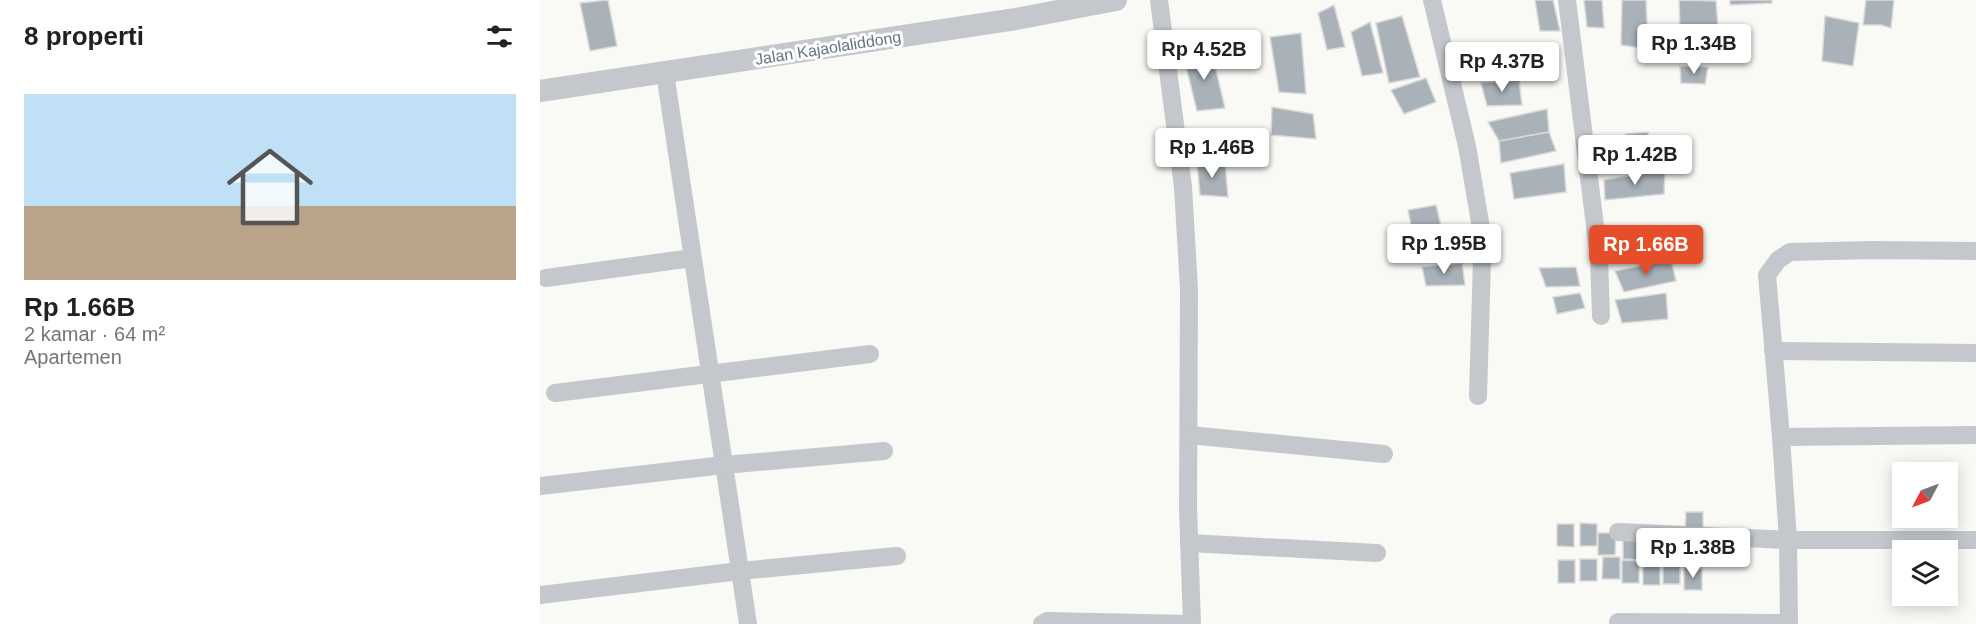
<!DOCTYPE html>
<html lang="id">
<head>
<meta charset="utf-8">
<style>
	body { margin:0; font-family:Helvetica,sans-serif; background:#f2f2f2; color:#202124; height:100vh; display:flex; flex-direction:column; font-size:22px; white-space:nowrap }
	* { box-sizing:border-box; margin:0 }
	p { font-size:20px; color:#757577 }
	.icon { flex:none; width:33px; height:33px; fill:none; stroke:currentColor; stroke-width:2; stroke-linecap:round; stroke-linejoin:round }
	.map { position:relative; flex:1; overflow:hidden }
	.details { display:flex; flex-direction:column; background:#fff; width:540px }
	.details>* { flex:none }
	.needle { width:39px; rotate:229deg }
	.tools { position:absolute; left:1352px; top:462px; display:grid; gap:12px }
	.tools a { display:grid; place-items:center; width:66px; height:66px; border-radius:0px; background:#fff; box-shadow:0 3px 15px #0003; font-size:30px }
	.price { position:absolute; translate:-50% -51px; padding:0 14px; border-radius:6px; background:#fff; color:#222; font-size:20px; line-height:39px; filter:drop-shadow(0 2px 3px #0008) }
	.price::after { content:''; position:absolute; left:50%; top:36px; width:18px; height:14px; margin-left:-9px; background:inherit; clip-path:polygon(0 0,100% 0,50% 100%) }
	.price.on { background:#e64e29; color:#fff }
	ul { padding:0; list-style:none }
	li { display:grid; align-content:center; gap:12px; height:318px; padding:0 24px }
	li+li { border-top:2px solid #e0e0e0 }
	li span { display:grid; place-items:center; height:186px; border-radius:0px; color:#555 }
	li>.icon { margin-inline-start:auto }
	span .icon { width:108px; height:108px; fill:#fffc; stroke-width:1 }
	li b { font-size:26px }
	h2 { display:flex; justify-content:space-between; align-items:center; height:72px; padding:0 24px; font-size:26px }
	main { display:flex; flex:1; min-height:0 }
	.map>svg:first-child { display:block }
	.building { fill:#a9b2b8; stroke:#dbdad8; stroke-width:1.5 }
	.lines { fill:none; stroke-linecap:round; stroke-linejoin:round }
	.minor { stroke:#c4c8cc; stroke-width:18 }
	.tertiary { stroke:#c4c8cc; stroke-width:22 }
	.labels { text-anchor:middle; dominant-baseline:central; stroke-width:6; stroke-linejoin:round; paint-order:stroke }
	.street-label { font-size:16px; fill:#637582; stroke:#fff }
</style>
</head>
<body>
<main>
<section class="details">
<h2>8 properti<svg class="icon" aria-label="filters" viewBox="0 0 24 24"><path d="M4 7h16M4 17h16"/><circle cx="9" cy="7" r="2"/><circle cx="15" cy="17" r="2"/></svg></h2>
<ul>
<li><span style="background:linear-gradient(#bfe0f5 60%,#b9a48a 0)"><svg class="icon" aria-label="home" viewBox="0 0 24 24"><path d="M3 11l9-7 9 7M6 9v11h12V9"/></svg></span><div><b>Rp 1.66B</b><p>2 kamar · 64 m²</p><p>Apartemen</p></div></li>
</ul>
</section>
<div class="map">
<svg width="1436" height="624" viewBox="0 0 1436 624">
	<rect width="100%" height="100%" fill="#f9f9f6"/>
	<g class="building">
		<path d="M68,0L77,46L50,51L40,3Z"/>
		<path d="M995,0H1013L1020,31H1000Z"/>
		<path d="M1044,0H1062L1064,28L1047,27Z"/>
		<path d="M1082,0H1106L1108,49L1081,45Z"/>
		<path d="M1139,0L1176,1L1178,28L1140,31Z"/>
		<path d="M1190,0H1232V3L1190,5Z"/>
		<path d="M1326,0H1354L1351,28L1341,25H1323Z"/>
		<path d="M794,5L805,47L787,50L778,13Z"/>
		<path d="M862,16L880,77L849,83L836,23Z"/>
		<path d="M1285,16L1319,23L1313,66L1282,61Z"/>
		<path d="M830,22L843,73L822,76L811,32Z"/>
		<path d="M761,33L766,94L739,92L730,37Z"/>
		<path d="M1171,40L1176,61L1135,62L1132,41Z"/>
		<path d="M672,53L685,108L657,111L643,54Z"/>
		<path d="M1140,66L1168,67L1165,84L1141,83Z"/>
		<path d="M886,78L896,102L864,114L851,90Z"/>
		<path d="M979,80L982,105L947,106L941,83Z"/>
		<path d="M732,107L773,114L776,139L731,135Z"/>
		<path d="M1007,109L1009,132L959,141L948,122Z"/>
		<path d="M1009,132L1016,151L961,163L959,141Z"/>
		<path d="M1108,132L1110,171L1057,174L1051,145L1086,142V134Z"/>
		<path d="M657,161L685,163L688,197L660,195Z"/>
		<path d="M1024,164L1026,192L974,199L970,173Z"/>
		<path d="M1125,170L1124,194L1065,200L1064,180Z"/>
		<path d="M896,205L907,251L877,256L868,210Z"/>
		<path d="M1131,260L1136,281L1084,292L1075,271Z"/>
		<path d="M922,263L925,285L886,286L882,267Z"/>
		<path d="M1036,267L1040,286L1006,287L999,268Z"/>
		<path d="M1040,293L1045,308L1017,314L1013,297Z"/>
		<path d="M1126,293L1128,319L1082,323L1075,300Z"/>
		<path d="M1146,512H1163V535L1145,534Z"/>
		<path d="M1040,523L1057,524V546H1040Z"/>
		<path d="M1017,524H1034V547L1017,546Z"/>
		<path d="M1058,533H1076L1075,555H1058Z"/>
		<path d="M1083,537H1100V560L1083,559Z"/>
		<rect x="1108" y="537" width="17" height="22"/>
		<rect x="1147" y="542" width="18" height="22"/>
		<path d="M1063,557H1080V579H1062Z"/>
		<rect x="1040" y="559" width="17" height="22"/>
		<rect x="1018" y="560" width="17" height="23"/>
		<path d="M1082,560L1099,561V583H1082Z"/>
		<rect x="1123" y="562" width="17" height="22"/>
		<rect x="1103" y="563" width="17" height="22"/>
		<path d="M1144,567L1162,568V590H1144Z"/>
	</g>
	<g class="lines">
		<g class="minor">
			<path d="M619,0L643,187L649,289L648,508L652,624"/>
			<path d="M892,0L927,146L940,222L942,260L938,396"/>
			<path d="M1027,0L1059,258L1061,316"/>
			<path d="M125,73L208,624"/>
			<path d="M6,278L152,258"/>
			<path d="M1233,351L1436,353"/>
			<path d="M15,393L330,354"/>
			<path d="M649,435L844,454"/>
			<path d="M1436,435L1241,437L1248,540H1436"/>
			<path d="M1241,437L1227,275L1238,260L1250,252L1332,250L1436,251"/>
			<path d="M0,486L184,465L344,451"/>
			<path d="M1078,532L1248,540L1249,624"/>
			<path d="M649,543L837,553"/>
			<path d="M0,595L200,571L357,556"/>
			<path d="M1078,622L1249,623"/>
			<path d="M502,624L507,621L651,624"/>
		</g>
		<path class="tertiary" d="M0,91L476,19L576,0"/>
	</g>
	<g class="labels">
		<g class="street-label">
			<text transform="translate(288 48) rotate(-9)">Jalan Kajaolaliddong</text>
		</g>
	</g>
</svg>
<div class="tools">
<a><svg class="needle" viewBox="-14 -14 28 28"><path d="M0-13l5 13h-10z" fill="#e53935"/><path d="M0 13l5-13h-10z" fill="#757577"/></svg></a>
<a><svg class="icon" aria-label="layers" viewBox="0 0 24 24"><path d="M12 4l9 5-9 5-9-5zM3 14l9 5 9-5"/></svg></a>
</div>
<b class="price" style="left:1154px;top:75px">Rp 1.34B</b>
<b class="price" style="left:664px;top:81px">Rp 4.52B</b>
<b class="price" style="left:962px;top:93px">Rp 4.37B</b>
<b class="price" style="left:672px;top:179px">Rp 1.46B</b>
<b class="price" style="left:1095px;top:186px">Rp 1.42B</b>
<b class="price" style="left:904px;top:275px">Rp 1.95B</b>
<b class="price on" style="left:1106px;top:276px">Rp 1.66B</b>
<b class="price" style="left:1153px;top:579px">Rp 1.38B</b>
</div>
</main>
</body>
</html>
